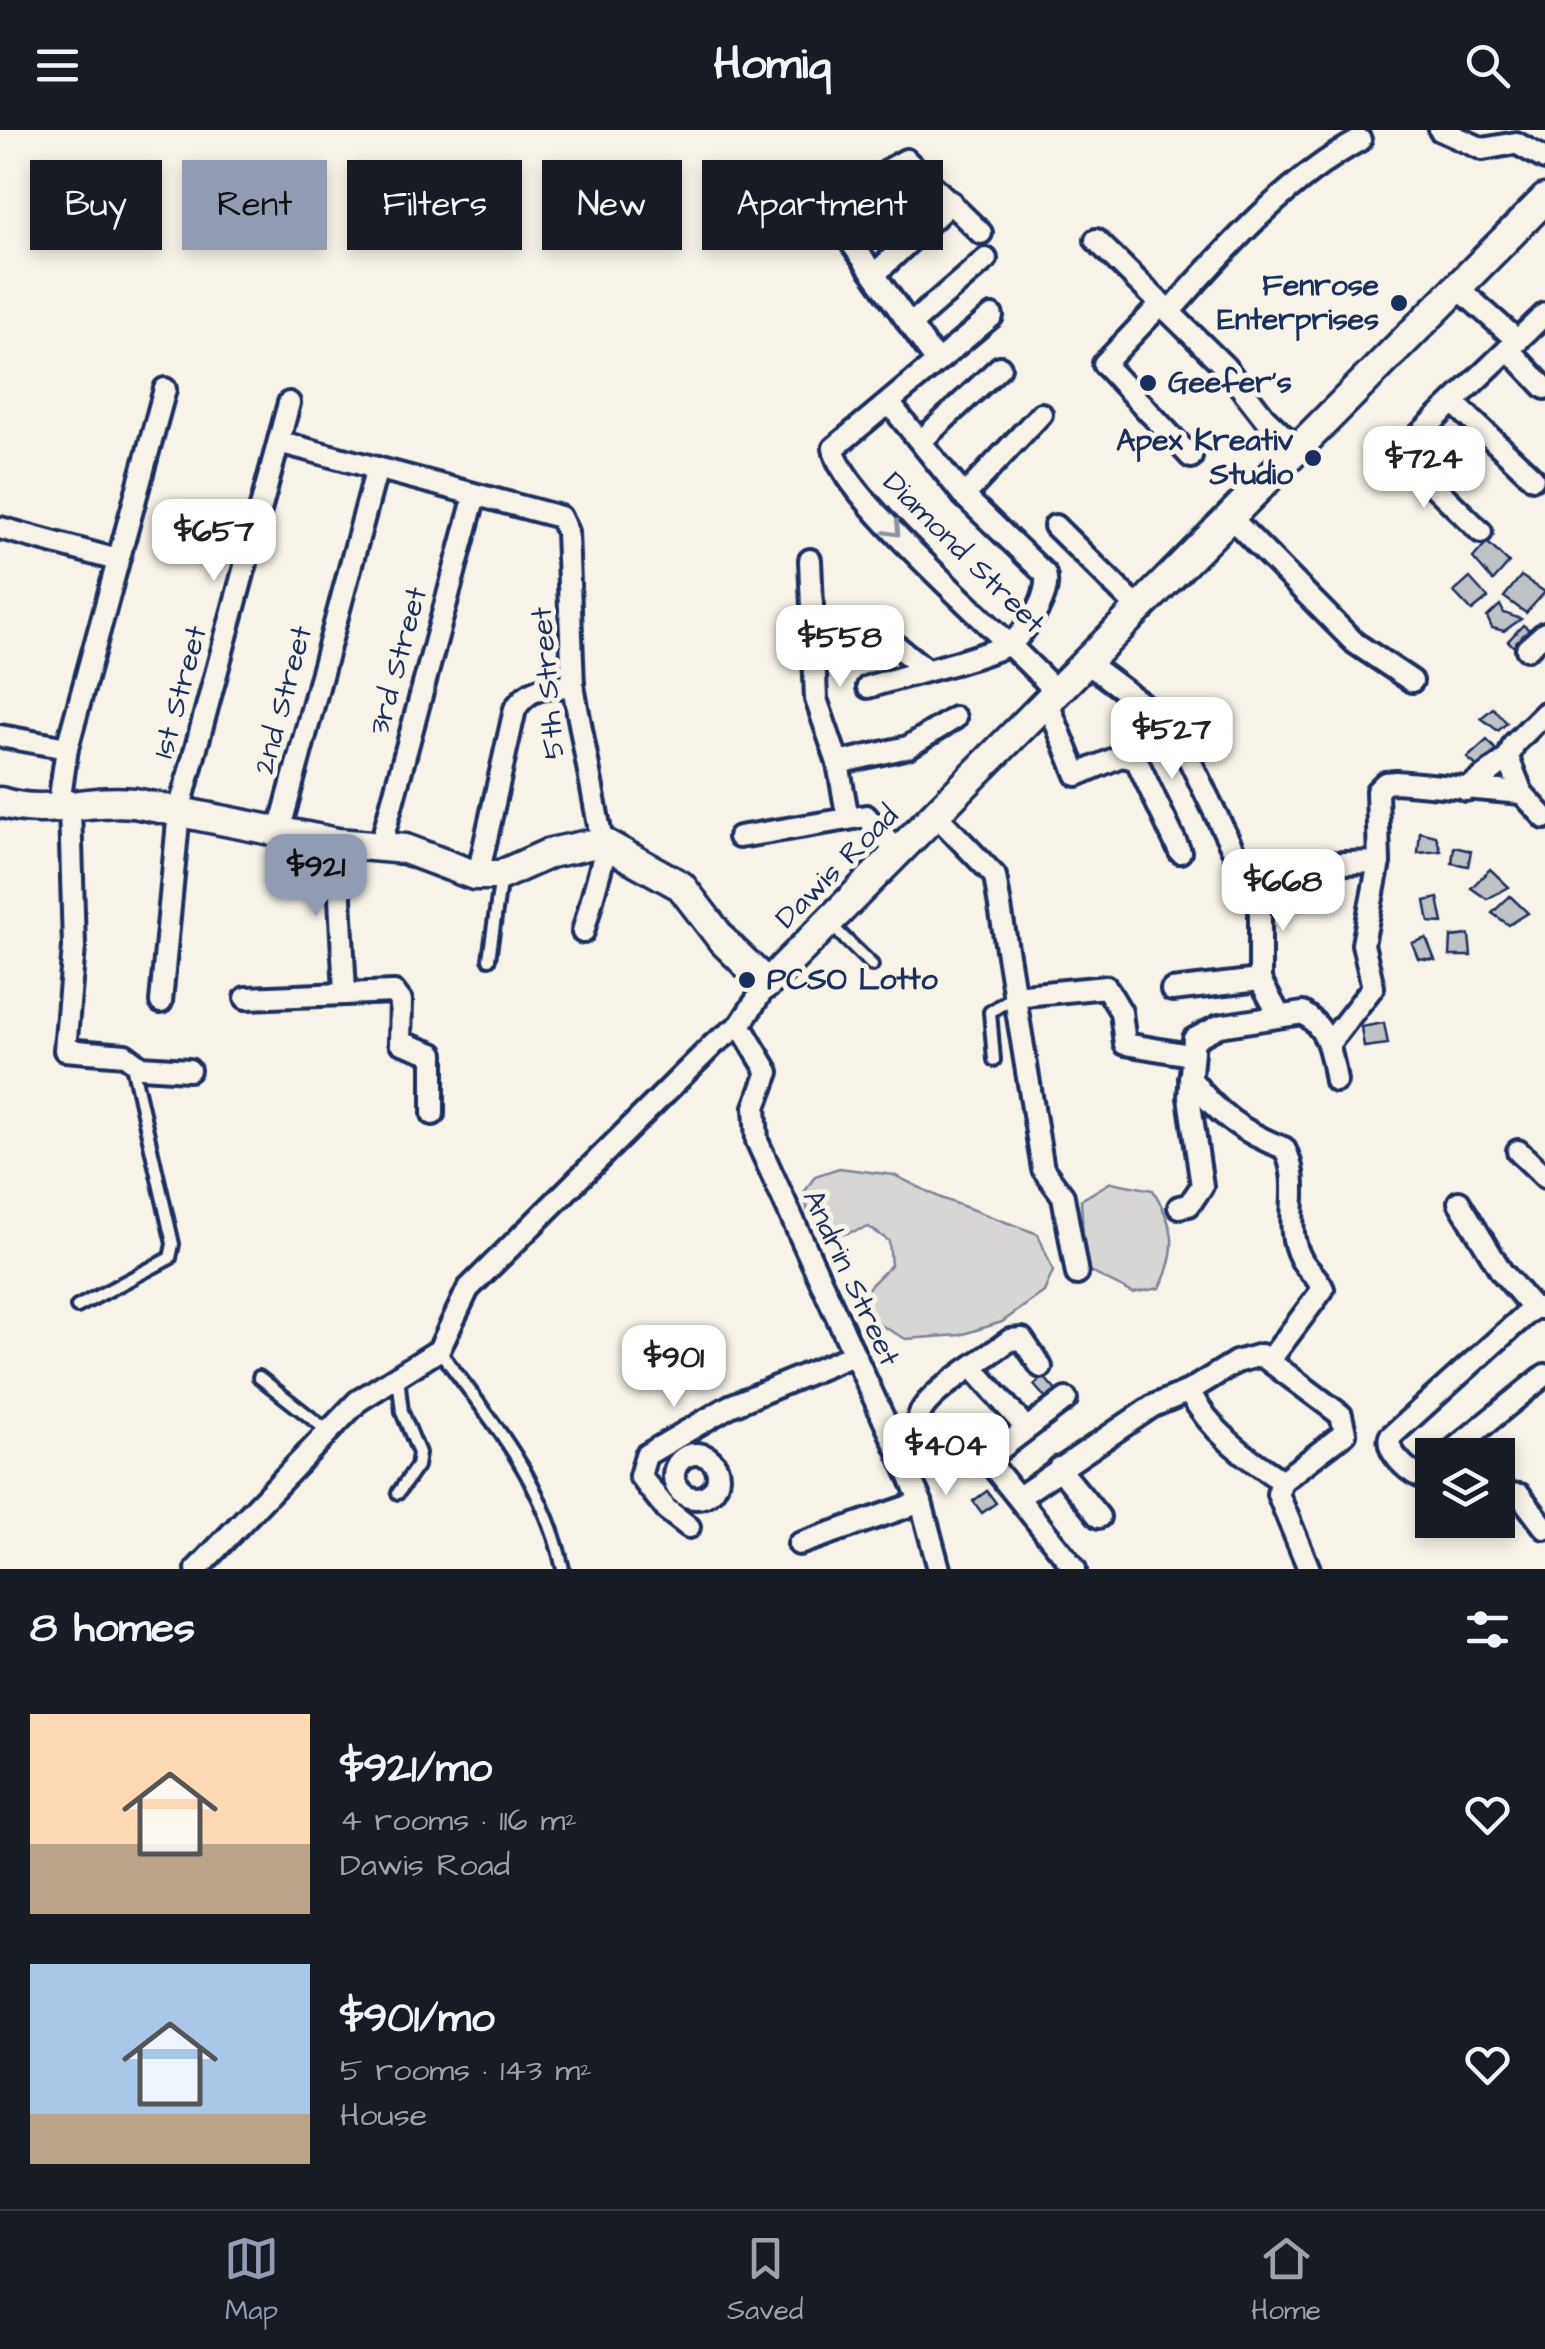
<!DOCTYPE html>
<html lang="en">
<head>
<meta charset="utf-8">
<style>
	body { margin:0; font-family:"Architects Daughter",sans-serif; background:#242831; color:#f1f3f6; height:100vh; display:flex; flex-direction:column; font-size:38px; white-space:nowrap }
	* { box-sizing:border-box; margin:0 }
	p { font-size:32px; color:#9ea1a6 }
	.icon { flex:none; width:55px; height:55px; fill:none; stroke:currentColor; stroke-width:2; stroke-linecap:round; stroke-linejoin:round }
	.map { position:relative; height:1439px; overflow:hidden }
	.side { display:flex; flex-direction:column; background:#171b24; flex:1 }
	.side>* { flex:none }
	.banner { position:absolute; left:30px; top:30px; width:1000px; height:90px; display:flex; gap:20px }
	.controls { position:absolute; left:1415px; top:1308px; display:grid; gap:20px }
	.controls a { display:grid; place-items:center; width:100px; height:100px; border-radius:0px; background:#171b24; box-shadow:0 5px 15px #0003; font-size:50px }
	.price { position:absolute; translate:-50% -85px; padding:0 22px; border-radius:20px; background:#fff; color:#222; font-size:32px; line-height:65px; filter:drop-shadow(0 2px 5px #0008) }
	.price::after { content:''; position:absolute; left:50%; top:60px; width:30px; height:22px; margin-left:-15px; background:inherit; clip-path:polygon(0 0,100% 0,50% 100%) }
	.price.active { background:#919bb2; color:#111 }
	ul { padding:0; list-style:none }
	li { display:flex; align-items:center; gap:30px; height:250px; padding:0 30px }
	li span { display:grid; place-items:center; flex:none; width:280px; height:200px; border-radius:0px; color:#555 }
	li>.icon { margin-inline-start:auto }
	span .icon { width:120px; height:120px; fill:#fffc; stroke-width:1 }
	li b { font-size:42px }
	h2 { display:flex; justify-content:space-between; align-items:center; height:120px; padding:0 30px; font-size:42px }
	.chip { padding:0 35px; border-radius:0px; background:#171b24; box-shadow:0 5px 15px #0003; font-size:35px; line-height:90px }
	.chip.active { background:#919bb2; color:#111 }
	header { display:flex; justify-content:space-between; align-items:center; height:130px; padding:0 30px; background:#171b24; font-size:45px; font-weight:700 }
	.tabs { display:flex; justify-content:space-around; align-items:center; height:140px; border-top:2px solid #363941; background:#171b24; font-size:28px; color:#9ea1a6 }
	.tabs a { display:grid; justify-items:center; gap:5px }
	.tabs .active { color:#919bb2 }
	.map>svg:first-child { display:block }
	.green { fill:#d7d6d4; stroke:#798299; stroke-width:2.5 }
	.building { fill:#c0c3c5; stroke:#1b2f5e; stroke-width:2.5 }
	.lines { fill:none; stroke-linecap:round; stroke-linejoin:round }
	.lane-casing { stroke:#1b2f5e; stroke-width:18 }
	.street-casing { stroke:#1b2f5e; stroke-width:28 }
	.secondary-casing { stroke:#1b2f5e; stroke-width:35 }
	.lane { stroke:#f7f3e8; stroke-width:10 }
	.street { stroke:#f7f3e8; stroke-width:20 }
	.secondary { stroke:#f7f3e8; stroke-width:28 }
	.oneway { stroke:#8991a3 }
	.poi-dot { fill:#1b2f5e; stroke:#f7f3e8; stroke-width:4 }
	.labels { text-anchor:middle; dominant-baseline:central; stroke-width:10; stroke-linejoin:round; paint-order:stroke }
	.poi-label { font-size:30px; font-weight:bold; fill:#1b2f5e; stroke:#f7f3e8; text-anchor:end }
	.street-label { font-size:30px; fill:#1b2f5e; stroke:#f7f3e8 }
</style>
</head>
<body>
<header><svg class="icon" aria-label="menu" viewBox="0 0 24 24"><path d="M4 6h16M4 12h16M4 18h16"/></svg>Homiq<svg class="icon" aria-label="search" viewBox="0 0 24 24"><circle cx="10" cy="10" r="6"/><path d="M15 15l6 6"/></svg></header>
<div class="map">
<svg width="1545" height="1439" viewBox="0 0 1545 1439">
	<rect width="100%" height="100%" fill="#f7f3e8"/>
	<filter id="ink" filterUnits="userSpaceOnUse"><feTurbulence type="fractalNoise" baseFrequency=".01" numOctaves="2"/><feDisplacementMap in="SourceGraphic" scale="20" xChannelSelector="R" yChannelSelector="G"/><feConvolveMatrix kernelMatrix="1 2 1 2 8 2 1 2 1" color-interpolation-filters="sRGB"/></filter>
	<g filter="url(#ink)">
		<g class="green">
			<path d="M839,1038L894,1045L941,1068L1038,1104L1053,1141L1044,1162L1002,1192L960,1205L906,1209L867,1188L865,1161L891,1135L889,1111L869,1097L836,1106L808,1082L804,1063L815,1046Z"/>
			<path d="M1111,1052L1153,1060C1175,1098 1179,1117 1160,1158L1133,1163L1085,1139L1081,1070Z"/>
		</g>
		<g class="building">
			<path d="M1487,412L1509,433L1493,451L1473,428Z"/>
			<path d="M1521,446L1545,462L1526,483L1504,467Z"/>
			<path d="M1470,448L1488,468L1472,481L1454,462Z"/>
			<path d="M1500,475L1504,483L1521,489L1504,501L1492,498L1487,487Z"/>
			<path d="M1523,495L1536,505L1520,523L1508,511Z"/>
			<path d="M1493,578L1507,593L1498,601L1481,588Z"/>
			<path d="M1487,610L1498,622L1483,641L1467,628Z"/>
			<path d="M1420,702L1436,706L1441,721L1418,723Z"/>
			<path d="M1454,717L1471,721L1468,736L1452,733Z"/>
			<path d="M1490,739L1509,757L1487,769L1471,758Z"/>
			<path d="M1510,766L1528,783L1509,795L1492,783Z"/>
			<path d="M1438,768L1443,793L1429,792L1425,771Z"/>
			<path d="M1469,805L1471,826H1450L1451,807Z"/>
			<path d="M1426,808L1435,830L1418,828L1412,813Z"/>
			<path d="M1384,893L1388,914L1364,917L1361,897Z"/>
			<path d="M1044,1247L1058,1263L1048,1271L1034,1255Z"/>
			<path d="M987,1361L996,1373L982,1383L973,1371Z"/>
		</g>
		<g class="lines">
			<defs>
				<g id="lane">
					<path d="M830,794L872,835"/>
					<path d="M489,829L501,746"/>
					<path d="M994,930L990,882L1014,866"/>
					<path d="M77,1177L170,1128L173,1114L132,935"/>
					<path d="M439,1220C493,1293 543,1349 563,1439"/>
					<path d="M398,1246L402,1282L419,1323L417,1336L398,1363"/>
					<path d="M259,1247L329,1302"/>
				</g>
				<g id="street">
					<path d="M1440,0L1483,19L1516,13L1545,29"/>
					<path d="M1096,110L1225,237L1264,287L1296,318"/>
					<path d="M875,144L951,72"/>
					<path d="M1457,157L1518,211"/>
					<path d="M1161,174L1104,234L1191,327"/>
					<path d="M1169,182C1226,119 1284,52 1360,10"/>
					<path d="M992,186L834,318C838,365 1017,516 1056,562"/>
					<path d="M910,195L986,129"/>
					<path d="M1510,221L1545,258"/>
					<path d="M937,232L850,111L844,88L890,39L906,30L981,103"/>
					<path d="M1455,274L1533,348"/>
					<path d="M922,310L1000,237"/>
					<path d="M279,312L560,387L567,402L573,556L602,712"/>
					<path d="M1401,324L1481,402"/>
					<path d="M1379,343L1545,184"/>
					<path d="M964,366L1041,284"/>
					<path d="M1230,387L1355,513L1412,551"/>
					<path d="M1055,396L1139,479"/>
					<path d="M0,398L117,430"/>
					<path d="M810,430L816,569L838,633L848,689"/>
					<path d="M889,510L925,539"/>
					<path d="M1527,519L1545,503"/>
					<path d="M1086,532L1174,598L1238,730L1245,736L1379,732"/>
					<path d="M868,557C913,543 962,534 1005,516C1024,508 1052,464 1045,444L964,366L889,273"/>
					<path d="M1047,571L1077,645L1121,626L1136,629L1180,722"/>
					<path d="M0,606L67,618"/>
					<path d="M1508,628L1522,663L1545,688"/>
					<path d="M838,633L908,617L955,588"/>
					<path d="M1466,660L1508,628L1514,614L1545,583"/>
					<path d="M70,677L74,817L65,920L125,925L141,937L189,940"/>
					<path d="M58,681L67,618L165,259"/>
					<path d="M935,684L995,746L1043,1039L1063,1066L1077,1144"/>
					<path d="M279,702L377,338"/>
					<path d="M739,707L866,686L897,722"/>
					<path d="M337,713L345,862"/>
					<path d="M381,714L475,365"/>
					<path d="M1260,739V850L1278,883"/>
					<path d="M478,745L515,579C530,556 547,557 573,556"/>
					<path d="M583,802L607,715"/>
					<path d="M1172,860L1260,850"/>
					<path d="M1014,866L1106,857L1121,882L1125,914L1190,925"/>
					<path d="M246,868L394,862L401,871L400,912L433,924V984"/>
					<path d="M161,872L179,681L289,273"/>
					<path d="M740,895L768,942L755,977L757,1011L896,1316L960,1308L987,1329L1075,1439"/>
					<path d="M1330,912L1373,857L1363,814L1379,732L1377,661L1385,653L1396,652L1522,663"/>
					<path d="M1190,948C1217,984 1242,1002 1284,1018C1304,1054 1282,1092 1300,1127C1306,1140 1318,1146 1323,1159L1270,1230"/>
					<path d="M1518,1021L1545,1047"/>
					<path d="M1459,1072L1501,1141L1533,1178"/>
					<path d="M1179,1077L1189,1075L1202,1056L1189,967L1194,909L1219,896L1303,883C1329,900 1331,922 1336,951"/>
					<path d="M974,1239L1025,1297"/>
					<path d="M925,1310C923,1303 918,1294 919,1287C923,1264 991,1225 1010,1210L1022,1209L1041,1237"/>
					<path d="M896,1316L921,1372L939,1439"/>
					<circle cx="696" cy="1346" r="22"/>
					<path d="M1447,1325L1545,1245"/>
					<path d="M987,1329L1066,1269"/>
					<path d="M1432,1337L1419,1346C1406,1340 1386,1321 1390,1307L1533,1178H1545"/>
					<path d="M1059,1338L1099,1387"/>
					<path d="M1282,1351C1245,1327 1210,1301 1189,1261L1236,1232L1261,1225L1341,1285L1345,1303L1282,1351L1278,1364L1309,1439"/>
					<path d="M1019,1367L1153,1276L1189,1261"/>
					<path d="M1498,1371L1506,1364L1520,1365L1545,1398"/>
					<path d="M689,1397L667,1380L640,1346L646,1325L730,1276L853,1225"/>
					<path d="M799,1414L921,1372"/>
					<path d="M197,1439L358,1271L439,1220L468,1159L715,913L740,895L767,854"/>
				</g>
				<path id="secondary" d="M0,672C47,687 87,668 134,673L337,713L405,719L474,745H501L550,723L602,712L681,756L723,811L767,854L1545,69"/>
			</defs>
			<use href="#lane" class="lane-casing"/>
			<use href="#street" class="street-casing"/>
			<use href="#secondary" class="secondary-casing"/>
			<use href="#lane" class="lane"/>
			<use href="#street" class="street"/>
			<use href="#secondary" class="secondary"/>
		</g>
		<defs><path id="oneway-chevron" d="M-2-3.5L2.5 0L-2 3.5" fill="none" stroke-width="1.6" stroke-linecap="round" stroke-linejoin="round" transform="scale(2.5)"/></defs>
		<use class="oneway" href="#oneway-chevron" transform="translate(894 400) rotate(47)"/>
	</g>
	<g class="poi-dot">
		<circle cx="1399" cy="173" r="10"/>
		<circle cx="1148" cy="253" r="10"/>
		<circle cx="1313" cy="328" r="10"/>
		<circle cx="747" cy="850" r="10"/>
	</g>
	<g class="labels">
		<g class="poi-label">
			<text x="1379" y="156">Fenrose<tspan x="1379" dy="34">Enterprises</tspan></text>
			<text x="1168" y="253" text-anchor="start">Geefer's</text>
			<text x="1293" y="311">Apex Kreativ<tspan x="1293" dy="34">Studio</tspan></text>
			<text x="767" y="850" text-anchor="start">PCSO Lotto</text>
		</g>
		<g class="street-label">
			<text transform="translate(964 423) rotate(45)">Diamond Street</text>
			<text transform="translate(398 531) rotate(-75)">3rd Street</text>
			<text transform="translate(548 553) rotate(-95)">5th Street</text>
			<text transform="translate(180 562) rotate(-75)">1st Street</text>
			<text transform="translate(283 570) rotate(-75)">2nd Street</text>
			<text transform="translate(837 737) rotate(-45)">Dawis Road</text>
			<text transform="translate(851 1148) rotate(65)">Andrin Street</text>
		</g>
	</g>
</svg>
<div class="controls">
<a><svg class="icon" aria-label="layers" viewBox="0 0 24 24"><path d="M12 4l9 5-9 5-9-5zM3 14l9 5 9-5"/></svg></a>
</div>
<b class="price" style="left:1424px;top:381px">$724</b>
<b class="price" style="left:214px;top:454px">$657</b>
<b class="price" style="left:840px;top:560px">$558</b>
<b class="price" style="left:1172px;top:652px">$527</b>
<b class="price active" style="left:316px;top:789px">$921</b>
<b class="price" style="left:1283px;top:804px">$668</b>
<b class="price" style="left:674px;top:1280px">$901</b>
<b class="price" style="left:946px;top:1368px">$404</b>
<div class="banner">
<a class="chip">Buy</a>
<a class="chip active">Rent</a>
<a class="chip">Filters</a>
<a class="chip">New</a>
<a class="chip">Apartment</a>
</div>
</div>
<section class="side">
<h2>8 homes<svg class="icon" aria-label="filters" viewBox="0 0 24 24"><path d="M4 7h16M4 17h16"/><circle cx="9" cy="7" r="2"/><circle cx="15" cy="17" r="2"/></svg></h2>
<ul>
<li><span style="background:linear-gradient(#ffd9b3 65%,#b9a48a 0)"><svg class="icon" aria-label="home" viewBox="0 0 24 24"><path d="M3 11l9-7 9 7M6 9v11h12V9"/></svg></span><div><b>$921/mo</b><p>4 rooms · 116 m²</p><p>Dawis Road</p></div><svg class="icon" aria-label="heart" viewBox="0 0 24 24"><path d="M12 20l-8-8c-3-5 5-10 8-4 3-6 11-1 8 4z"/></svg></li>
<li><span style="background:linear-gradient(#a9c7e8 75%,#b9a48a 0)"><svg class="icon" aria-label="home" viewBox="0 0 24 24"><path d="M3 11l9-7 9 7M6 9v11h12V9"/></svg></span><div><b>$901/mo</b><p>5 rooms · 143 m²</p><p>House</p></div><svg class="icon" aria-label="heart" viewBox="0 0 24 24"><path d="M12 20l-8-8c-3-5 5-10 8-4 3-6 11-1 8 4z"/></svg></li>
</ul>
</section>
<nav class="tabs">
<a class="active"><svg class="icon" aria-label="map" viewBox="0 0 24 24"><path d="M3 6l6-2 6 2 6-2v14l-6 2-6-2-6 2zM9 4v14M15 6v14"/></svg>Map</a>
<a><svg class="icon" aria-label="saved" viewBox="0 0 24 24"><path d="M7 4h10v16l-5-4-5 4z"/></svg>Saved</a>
<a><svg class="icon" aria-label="home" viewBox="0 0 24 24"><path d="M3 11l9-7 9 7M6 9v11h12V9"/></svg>Home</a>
</nav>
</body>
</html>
